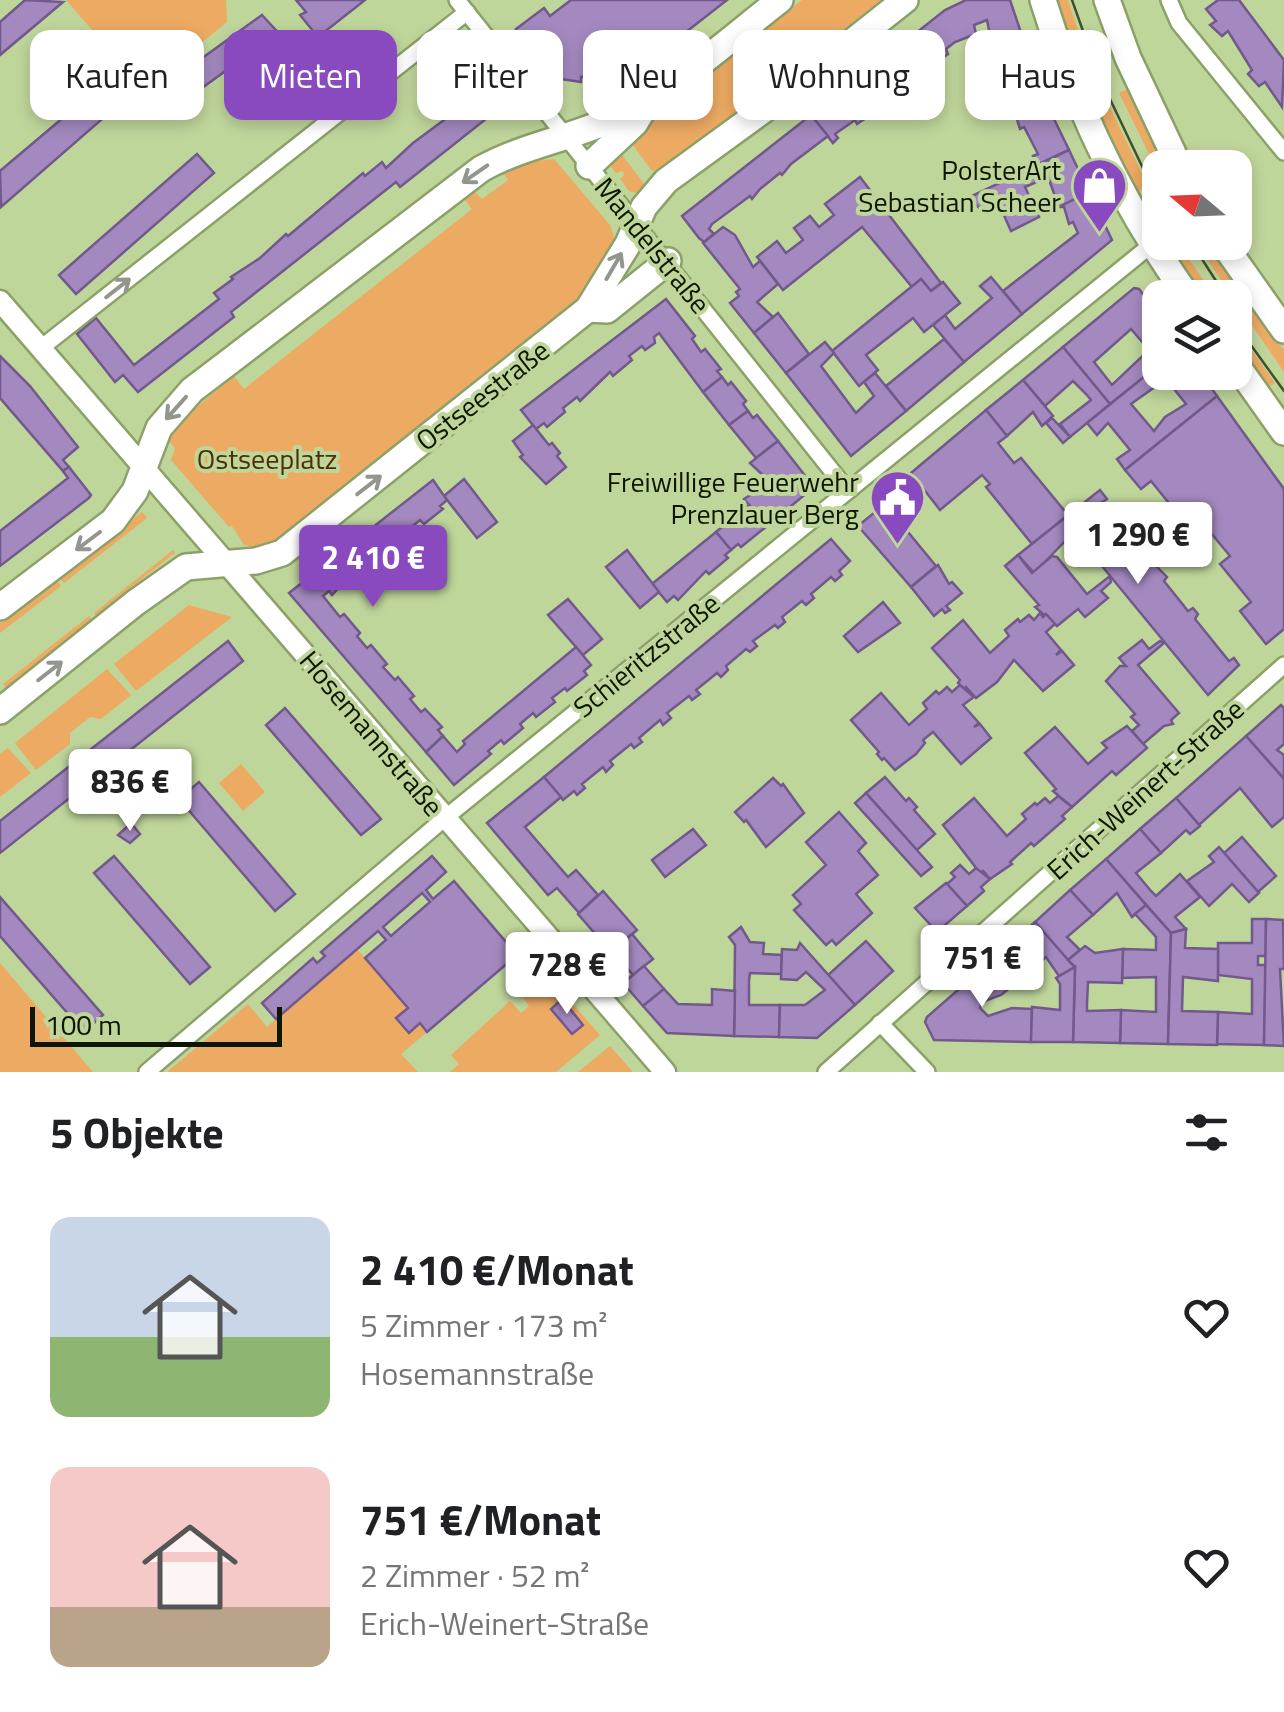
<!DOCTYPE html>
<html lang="de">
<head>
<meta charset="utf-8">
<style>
	body { margin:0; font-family:"Titillium Web",sans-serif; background:#f2f2f2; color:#202124; height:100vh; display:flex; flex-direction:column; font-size:38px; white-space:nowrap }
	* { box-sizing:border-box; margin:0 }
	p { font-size:32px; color:#757577 }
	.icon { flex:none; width:55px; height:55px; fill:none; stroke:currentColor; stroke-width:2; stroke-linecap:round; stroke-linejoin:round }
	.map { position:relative; height:1072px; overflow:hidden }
	.details { display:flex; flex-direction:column; background:#fff; flex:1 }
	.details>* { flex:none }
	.banner { position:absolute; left:30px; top:30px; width:1225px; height:90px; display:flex; gap:20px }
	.needle { width:65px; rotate:289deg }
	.buttons { position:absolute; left:1142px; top:150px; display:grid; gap:20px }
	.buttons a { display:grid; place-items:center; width:110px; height:110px; border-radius:20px; background:#fff; box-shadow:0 5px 15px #0003; font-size:50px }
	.scale { position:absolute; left:30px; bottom:25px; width:252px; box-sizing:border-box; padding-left:10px; border:5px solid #0e1602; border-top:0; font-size:28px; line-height:35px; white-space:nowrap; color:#0e1602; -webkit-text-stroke:8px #bfd69b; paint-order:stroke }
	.price { position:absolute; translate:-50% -85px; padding:0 22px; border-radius:10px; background:#fff; color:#222; font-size:32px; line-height:65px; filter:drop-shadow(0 2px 5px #0008) }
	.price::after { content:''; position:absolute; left:50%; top:60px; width:30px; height:22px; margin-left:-15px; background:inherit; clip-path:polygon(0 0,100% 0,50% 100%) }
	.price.on { background:#894abf; color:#fff }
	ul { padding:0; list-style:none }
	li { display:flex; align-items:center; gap:30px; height:250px; padding:0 50px }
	li span { display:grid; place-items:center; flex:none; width:280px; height:200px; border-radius:20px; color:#555 }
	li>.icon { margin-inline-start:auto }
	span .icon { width:120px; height:120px; fill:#fffc; stroke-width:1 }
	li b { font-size:42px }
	h2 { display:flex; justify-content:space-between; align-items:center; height:120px; padding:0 50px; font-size:42px }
	.tag { padding:0 35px; border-radius:20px; background:#fff; box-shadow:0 5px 15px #0003; font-size:35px; line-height:90px }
	.tag.on { background:#894abf; color:#fff }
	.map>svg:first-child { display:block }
	.green { fill:#edaa63 }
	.building { fill:#a389bf; stroke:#71598b; stroke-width:2.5; fill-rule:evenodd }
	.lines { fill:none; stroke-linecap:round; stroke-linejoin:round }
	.minor-casing { stroke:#8ba168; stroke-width:20 }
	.tertiary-casing { stroke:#8ba168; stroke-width:25 }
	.primary-casing { stroke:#8ba168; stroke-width:30 }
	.minor { stroke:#fff; stroke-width:15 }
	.tertiary { stroke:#fff; stroke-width:20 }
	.primary { stroke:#fff; stroke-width:25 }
	.tram { stroke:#435030; stroke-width:2.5 }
	.oneway { stroke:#93968d }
	.labels { text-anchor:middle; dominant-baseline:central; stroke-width:8; stroke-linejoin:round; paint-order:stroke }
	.poi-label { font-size:28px; fill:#0e1602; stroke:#bfd69b; text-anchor:end }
	.street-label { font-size:28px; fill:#0e1602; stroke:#bfd69b }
	.park-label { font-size:28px; fill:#4e2e07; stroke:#bfd69b }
</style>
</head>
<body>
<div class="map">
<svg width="1284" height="1072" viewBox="0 0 1284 1072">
	<rect width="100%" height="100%" fill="#bfd69b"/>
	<g class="green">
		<path d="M66,0H226L227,22L178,62L148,94Z"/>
		<path d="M802,0H881L660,172L651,170L632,144L634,132Z"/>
		<path d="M1053,0H1068L1089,64L1148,186L1135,193L1087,93Z"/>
		<path d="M1130,88L1169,167L1160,168V176L1119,93Z"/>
		<path d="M616,147L645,185L635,193L629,191L620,179L624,175L623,171L616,173L605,159Z"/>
		<path d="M554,159L610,225L615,240L604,269L588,294L556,326L269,547L257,551L254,547L244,545L232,526L229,527L171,460L175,448L168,440L193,410L234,376L244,389L472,209L462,196L472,189L482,199L508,180L501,170L515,164Z"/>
		<path d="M1161,243H1178L1215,297H1198Z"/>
		<path d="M1196,243H1207L1284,350V372Z"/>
		<path d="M1235,327L1275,383L1265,389L1235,349Z"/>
		<path d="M142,512L147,518L64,583L59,577Z"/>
		<path d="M173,550L175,553L115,600L98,619L94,613Z"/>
		<path d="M56,579L61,586L0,633V623Z"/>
		<path d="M189,605L232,617L136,691L114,664Z"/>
		<path d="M89,616L94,622L8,689L3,684Z"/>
		<path d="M107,669L131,695L101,719L90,717L70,733V744L36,770L15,743Z"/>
		<path d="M8,748L31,773L0,797V754Z"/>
		<path d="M241,764L265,792L243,811L219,783Z"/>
		<path d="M357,949L408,1008L397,1017L420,1023L427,1032L401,1054L418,1072H167L248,1004L267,1027Z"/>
		<path d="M0,963L93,1072H0Z"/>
		<path d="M544,972L600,1035L556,1072H450L459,1064L451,1055L510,1001L521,1013L529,1006L520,993Z"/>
		<path d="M610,1046L633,1072H578Z"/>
	</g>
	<g class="building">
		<path d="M25,0L63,2L0,55V22Z"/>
		<path d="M296,0H365L318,37L300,15L306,12Z"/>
		<path d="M571,0H727L622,82L612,85L590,83L591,78L581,77V82L555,78L516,29L544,8L550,16Z"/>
		<path d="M966,0H1010L1041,92L1069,150L1037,165L1033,156L1038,154L1024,127L1020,129L1005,82L1001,83L997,68L1001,67L993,44L989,45L986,37L990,35L987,20L974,25L976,34L955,42L946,49L948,54L941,59L938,55L918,70L921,74L913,81L910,77L891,92L894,96L890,99L868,71L945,10Z"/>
		<path d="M1218,0H1239L1284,60L1282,107L1265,82L1259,86L1248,74L1252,70L1228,31L1222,36L1210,25L1216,21L1206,9Z"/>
		<path d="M262,15L308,65L313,60L332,85L335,83L339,87L316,105L297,80L292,84L264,53L273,46L268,40L202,88L187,69Z"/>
		<path d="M453,37L491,86L483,93L496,111L400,187L396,182L231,312L234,317L138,392L123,375L115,382L77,334L96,318L134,365L219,299L214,293L233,279L231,277L260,258L286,234L288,236L363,173L365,176L382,162L386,168L413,143L471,100L447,73L449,72L434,53Z"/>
		<path d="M122,68L139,87L1,207L0,171Z"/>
		<path d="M868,71L890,99L886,102L883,98L862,114L866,118L857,124L855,120L835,134L838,138L833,143L811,115Z"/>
		<path d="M811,115L828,136L791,164L782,175L780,173L760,189L752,199L750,196L712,224L709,229L714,234L704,242L699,238L682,216Z"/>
		<path d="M1069,150L1089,192L1059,207L1048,177L1025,187L1039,217L1011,231L998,202L995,199L979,208L974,202L972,196Z"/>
		<path d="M197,154L214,173L76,294L59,275Z"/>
		<path d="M860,177L941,283L931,291L921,279L912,287L862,227L783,290L757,257L777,241L786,253L803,240L794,228L810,216L819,227L834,215L825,204Z"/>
		<path d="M1089,192L1112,240L1022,314L1003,291L1078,233L1073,222L1069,224L1064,207H1059Z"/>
		<path d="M723,227L735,235L753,267L760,261L778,284L757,302L773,317L754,333L730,303L739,296L736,292L740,289L703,243Z"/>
		<path d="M991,277L1022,314L964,362L933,325L945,315L955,329L992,298L980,286Z"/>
		<path d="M921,279L931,291L943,282L960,303L924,332L913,318L866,355L878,370L859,386L832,351Z"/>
		<path d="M1134,288L1139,289L1160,317V364L1110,404L1063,347ZM1131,329L1149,350L1112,385L1094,362Z"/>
		<path d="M666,299L695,336L692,339L701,352L705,349L721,369L717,371L722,377L703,392L659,333L654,337L655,343L645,350L642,346L629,356L632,360L613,376L610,372L580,401L577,397L563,408L565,412L547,427L544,423L536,429L521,410Z"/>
		<path d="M778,313L809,354L786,373L754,333Z"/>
		<path d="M944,339L964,362L906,411L886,386Z"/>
		<path d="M825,342L834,353L821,366L856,413L874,396L864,382L875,373L906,411L851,456L786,373Z"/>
		<path d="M1063,347L1110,404L1070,437L1060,424L1091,400L1086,394L1073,381L1045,406L1023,380Z"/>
		<path d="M0,356L30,386L78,447L63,460L69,467L63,471L0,398Z"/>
		<path d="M1160,364V372H1200L1217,396L1125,470L1117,459L1130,450L1108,423L1097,435L1087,423ZM1166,379L1186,404L1165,417L1154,431L1131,404Z"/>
		<path d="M722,377L728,385L731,382L746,401L743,404L748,411L729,425L703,392Z"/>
		<path d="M1023,380L1053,416L1042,426L1033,412L1007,436L986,410Z"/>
		<path d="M1217,396L1284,489V629L1266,644L1240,611L1251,602L1220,564L1230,556L1192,510L1181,518L1151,481L1141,489L1125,470Z"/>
		<path d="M986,410L1007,436L998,443L1014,463L1021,458L1068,515L1032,544L986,487L990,484L982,475L940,510L911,473Z"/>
		<path d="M748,411L753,418L757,415L778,441L756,458L729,425Z"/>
		<path d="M1052,418L1070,437L1063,443L1046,423Z"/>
		<path d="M533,425L549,445L552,443L560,453L557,456L566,467L546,484L520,457L523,455L513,441Z"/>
		<path d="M778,441L814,487L767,526L744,499L770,482L750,463Z"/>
		<path d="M69,467L91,495L89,498L0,566V531L68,478L63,471Z"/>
		<path d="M464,479L497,522L477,538L444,496Z"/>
		<path d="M433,480L447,500L440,506L443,509L424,524L420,520L407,531L410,535L391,550L387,546L374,556L377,560L358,575L354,571L332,595L329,591L323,596L340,617L344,614L360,633L357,636L367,648L371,645L387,664L383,667L395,680L398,677L414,696L410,699L421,712L425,709L442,727L438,730L443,736L426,752L289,593Z"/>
		<path d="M1100,490L1107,499L1101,503L1119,526L1123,523L1129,530L1125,534L1167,577L1164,581L1188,611L1193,608L1198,614L1195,619L1229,661L1234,658L1239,665L1208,695L1074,532L1034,573L1018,555Z"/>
		<path d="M885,504L936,566L911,587L858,526Z"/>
		<path d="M749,505L767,526L741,547L738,544L731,550L716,532Z"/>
		<path d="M716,532L731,550L725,555L728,558L709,574L706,571L678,600L674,596L667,602L652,584Z"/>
		<path d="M831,539L850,561L839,571L842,575L835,581L831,577L811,594L814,598L806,605L802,601L782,617L785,622L778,628L775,625L753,641L757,646L750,652L746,649L726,666L728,670L721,677L717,673L696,690L700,694L692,700L689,696L667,713L671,718L663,725L660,720L639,738L642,742L634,748L631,744L610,761L613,765L606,772L603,767L582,784L585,788L577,795L574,791L563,800L544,777Z"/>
		<path d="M627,550L659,592L640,608L606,567Z"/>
		<path d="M1018,555L1032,573L1052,556L1057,557L1087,594L1110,576L1111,582L1101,591L1108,598L1085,617L1078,609L1057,626L1035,607L1039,605L1005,566Z"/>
		<path d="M938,565L949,584L952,582L962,593L946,606L950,610L945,613L942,609L934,616L911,587Z"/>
		<path d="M568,599L602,639L583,655L548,615Z"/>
		<path d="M883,602L900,623L858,652L844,636Z"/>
		<path d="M1040,613L1043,617L1046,614L1055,624L1046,632L1061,650L1056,655L1062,651L1074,665L1043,691L1014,660L997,682L976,698L966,687L964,690L958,683L960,680L932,648L963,620L990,653L1009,636L1005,630L1018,619L1020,622L1029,615L1034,620Z"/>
		<path d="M1142,640L1149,649L1160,641L1164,643L1138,665L1179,713L1171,720L1173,724L1164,726L1143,744L1132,731L1139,725L1131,717L1135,714L1106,681L1120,666H1126L1119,658Z"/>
		<path d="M228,641L243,661L0,853V821Z"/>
		<path d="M576,647L591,665L584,671L587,675L567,691L565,688L552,698L555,702L536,717L533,713L520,724L523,728L504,744L501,740L488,751L491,754L454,785L426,752L443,736L457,752L465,744L463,741Z"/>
		<path d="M960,685L974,697L963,705L979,723L974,727L980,724L991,738L961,764L933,732L923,740L925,743L916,754L895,770L884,758L882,760L877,754L879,752L851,720L881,693L909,725L927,709L923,703L936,691L939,694L947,687L952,692Z"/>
		<path d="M1281,705L1284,708V744L1277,750L1284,755V779L1246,736Z"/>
		<path d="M285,708L381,819L361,835L266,725Z"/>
		<path d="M1127,726L1147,748L1116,775L1112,771L1072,807L1053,791L1056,789L1025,753L1055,727L1088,764L1107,748L1102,743Z"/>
		<path d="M1246,736L1284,779V817L1272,827L1240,788L1199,825L1176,798Z"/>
		<path d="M544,777L561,797L525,827L568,877L576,870L598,895L579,913L557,888L548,895L487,823Z"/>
		<path d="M885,777L906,801L909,798L917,807L914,810L935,834L917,850L866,793Z"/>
		<path d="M773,778L781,786L783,784L804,813L766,847L746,820L744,822L735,812Z"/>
		<path d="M199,782L295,894L275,911L179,799Z"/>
		<path d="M866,793L932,867L921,876L855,803Z"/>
		<path d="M1058,796L1072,807L1062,816L1065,819L1034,846L1031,843L1010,862L1012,864L990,879L983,871L980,873L943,825L974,798L1007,836L1026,819L1022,814L1035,803L1037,805L1045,798L1050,803Z"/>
		<path d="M1176,798L1200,826L1190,834L1186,830L1161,853L1140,829Z"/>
		<path d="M839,812L866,843L858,851L878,875L856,894L872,913L836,945L832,940L826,945L794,910L801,904L793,895L826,865L806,842Z"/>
		<path d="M131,823L140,834L130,843L118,835Z"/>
		<path d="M693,829L706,845L665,877L652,860Z"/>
		<path d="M1140,829L1161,853L1136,873L1151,891L1156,896L1180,874L1200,897L1175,917L1186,929L1171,933L1106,859Z"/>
		<path d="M1242,837L1276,876L1258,892L1224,853Z"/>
		<path d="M1219,847L1259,893L1249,902L1232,884L1209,906L1187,881L1214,862L1209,856Z"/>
		<path d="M114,856L210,967L190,984L94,873Z"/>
		<path d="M432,856L446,872L426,890L433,899L454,881L517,955L427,1032L420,1023L409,1033L396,1018L408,1008L365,958L386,940L378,931L276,1019L262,1003L313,958L317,963L325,956L321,952ZM422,893L430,902L391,936L383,927Z"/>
		<path d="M1106,859L1146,905L1132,917L1117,893L1093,915L1070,890Z"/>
		<path d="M960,865L969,874L976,868L990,879L981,887L984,891L967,906L947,884L955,877L951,873Z"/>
		<path d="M946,883L967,906L937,932L915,908Z"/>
		<path d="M1070,890L1093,915L1067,937L1080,950L1068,960L1035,922Z"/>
		<path d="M603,891L637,930L611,952L578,914Z"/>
		<path d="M0,897L103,1015L84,1032L0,936Z"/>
		<path d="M1146,905L1171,933L1168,1044L1120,1043L1121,1010L1156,1012V977L1122,978L1123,949L1156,950V937L1135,914Z"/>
		<path d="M1252,919H1266V956H1258V965H1266L1264,1045L1217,1044L1218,1012L1252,1014V979L1218,975V943H1252Z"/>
		<path d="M1266,919L1283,920L1284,969H1280L1284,1046L1264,1045Z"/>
		<path d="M1035,922L1068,960L1075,967L1059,976L1046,957L1021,979L999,954Z"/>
		<path d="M741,927L750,942L764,943L763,954L782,955L781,974L750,973L749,981V1005H780L779,1037L734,1036L735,945L729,937Z"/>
		<path d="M1186,929L1185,948L1218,949V981L1183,977L1182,1011L1218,1012L1217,1045L1168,1044L1171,933Z"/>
		<path d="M632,934L653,959L633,975L612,951Z"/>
		<path d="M866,941L893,971L855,1005L828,975Z"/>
		<path d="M800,943L855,1005L817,1038L779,1037L780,1005H805L825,990L806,972L797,980L781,979L782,949L797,950Z"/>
		<path d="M1085,946L1095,953L1123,949L1122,983L1088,982L1087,1004V1011L1121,1010L1120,1043L1073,1042L1075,967L1068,960Z"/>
		<path d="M999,954L1021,979L1001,995L982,1002L980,1008L988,1016L1012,1008L1032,1009L1031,1042L934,1040L925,1022L927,1017Z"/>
		<path d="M644,966L664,989L643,1006L623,983Z"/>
		<path d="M1075,967L1073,1042H1031L1032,1007L1060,1010V984L1056,978Z"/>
		<path d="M664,989L678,1004L712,1005V989L735,991L734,1036L667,1033L643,1006Z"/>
		<path d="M562,999L583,1025L572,1034L551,1009Z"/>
	</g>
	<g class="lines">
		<defs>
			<g id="minor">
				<path d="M457,0L848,491"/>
				<path d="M1169,0L1179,23L1284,152"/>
				<path d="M41,348L467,12"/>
				<path d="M880,1023L927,1072"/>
				<path d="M147,1072L445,818L1151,245"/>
				<path d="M826,1072L1284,665"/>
			</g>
			<path id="tertiary" d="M0,301L665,1072"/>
			<g id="primary">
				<path d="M1043,0C1075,105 1124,208 1189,298"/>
				<path d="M1107,0L1128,58L1180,168"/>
				<path d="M589,166L635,123L646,105"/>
				<path d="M1222,242L1284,330"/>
				<path d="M588,309L607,310L668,261"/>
				<path d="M1235,363L1284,432"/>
				<path d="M0,607L113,521L135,491L159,428L192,390L225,365L481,169C522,146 568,139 610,120C673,91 726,42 780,0"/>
				<path d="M0,711L135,603L186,567L256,561L282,553L588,309L628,244L644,207L666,181L795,87L905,0"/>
			</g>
		</defs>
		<use href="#minor" class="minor-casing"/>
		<use href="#tertiary" class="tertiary-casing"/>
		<use href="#primary" class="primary-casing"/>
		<use href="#minor" class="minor"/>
		<use href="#tertiary" class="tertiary"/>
		<use href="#primary" class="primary"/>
		<g class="tram">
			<path d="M1072,0L1099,76L1160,204"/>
			<path d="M1191,242L1227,298"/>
			<path d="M1235,323L1284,391"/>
		</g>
	</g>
	<defs><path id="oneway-shaft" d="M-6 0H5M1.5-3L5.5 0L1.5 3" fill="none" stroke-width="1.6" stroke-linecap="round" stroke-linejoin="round" transform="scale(2.5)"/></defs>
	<g class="oneway">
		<use href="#oneway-shaft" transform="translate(475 174) rotate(145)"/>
		<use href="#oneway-shaft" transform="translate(614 266) rotate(-60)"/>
		<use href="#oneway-shaft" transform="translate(118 288) rotate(-38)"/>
		<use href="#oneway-shaft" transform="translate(176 408) rotate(132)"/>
		<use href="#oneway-shaft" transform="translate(369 485) rotate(-38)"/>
		<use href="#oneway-shaft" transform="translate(88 541) rotate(143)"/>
		<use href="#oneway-shaft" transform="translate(50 671) rotate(-38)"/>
	</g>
	<defs>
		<symbol id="shop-pin" viewBox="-11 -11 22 30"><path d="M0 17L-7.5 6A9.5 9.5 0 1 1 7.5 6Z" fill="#894abf" stroke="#bfd69b"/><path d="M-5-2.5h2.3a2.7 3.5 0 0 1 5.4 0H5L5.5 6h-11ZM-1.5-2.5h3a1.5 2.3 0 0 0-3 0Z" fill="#fff"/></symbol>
		<symbol id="civic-pin" viewBox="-11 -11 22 30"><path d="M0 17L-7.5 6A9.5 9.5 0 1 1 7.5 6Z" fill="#894abf" stroke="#bfd69b"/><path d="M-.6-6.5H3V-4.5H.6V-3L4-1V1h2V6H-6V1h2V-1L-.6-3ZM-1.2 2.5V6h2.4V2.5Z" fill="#fff"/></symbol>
	</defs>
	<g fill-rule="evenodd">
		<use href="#shop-pin" x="1068" y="154" width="63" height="86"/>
		<use href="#civic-pin" x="866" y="466" width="63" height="86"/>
	</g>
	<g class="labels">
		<g class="poi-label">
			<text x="1061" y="169">PolsterArt<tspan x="1061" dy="32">Sebastian Scheer</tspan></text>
			<text x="859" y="481">Freiwillige Feuerwehr<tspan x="859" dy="32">Prenzlauer Berg</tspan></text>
		</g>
		<g class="street-label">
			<text transform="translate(653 245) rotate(51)">Mandelstraße</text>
			<text transform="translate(482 395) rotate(-38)">Ostseestraße</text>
			<text transform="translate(646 655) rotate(-39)">Schieritzstraße</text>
			<text transform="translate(372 733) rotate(50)">Hosemannstraße</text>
			<text transform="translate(1145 789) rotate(-42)">Erich-Weinert-Straße</text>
		</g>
		<g class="park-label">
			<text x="267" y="458">Ostseeplatz</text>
		</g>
	</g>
</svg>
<div class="buttons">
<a><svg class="needle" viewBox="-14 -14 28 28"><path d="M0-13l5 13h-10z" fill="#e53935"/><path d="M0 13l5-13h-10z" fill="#757577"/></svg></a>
<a><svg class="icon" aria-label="layers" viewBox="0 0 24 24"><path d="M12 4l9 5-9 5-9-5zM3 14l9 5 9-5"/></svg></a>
</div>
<div class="scale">100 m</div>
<b class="price" style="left:1138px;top:587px">1 290 €</b>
<b class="price on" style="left:373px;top:610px">2 410 €</b>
<b class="price" style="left:130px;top:834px">836 €</b>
<b class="price" style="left:982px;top:1010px">751 €</b>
<b class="price" style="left:567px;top:1017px">728 €</b>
<div class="banner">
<a class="tag">Kaufen</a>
<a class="tag on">Mieten</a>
<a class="tag">Filter</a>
<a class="tag">Neu</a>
<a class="tag">Wohnung</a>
<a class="tag">Haus</a>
</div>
</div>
<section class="details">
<h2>5 Objekte<svg class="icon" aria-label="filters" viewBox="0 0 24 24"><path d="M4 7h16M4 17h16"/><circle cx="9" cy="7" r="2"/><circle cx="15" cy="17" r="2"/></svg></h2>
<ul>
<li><span style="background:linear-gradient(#c9d6e8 60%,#8fb573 0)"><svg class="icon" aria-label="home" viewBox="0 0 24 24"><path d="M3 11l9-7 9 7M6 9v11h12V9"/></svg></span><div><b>2 410 €/Monat</b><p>5 Zimmer · 173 m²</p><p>Hosemannstraße</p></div><svg class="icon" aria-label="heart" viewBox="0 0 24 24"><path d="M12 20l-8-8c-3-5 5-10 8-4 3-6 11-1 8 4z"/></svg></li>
<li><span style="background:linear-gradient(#f6c9c9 70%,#b9a48a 0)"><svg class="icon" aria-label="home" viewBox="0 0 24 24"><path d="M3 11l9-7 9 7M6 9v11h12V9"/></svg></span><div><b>751 €/Monat</b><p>2 Zimmer · 52 m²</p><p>Erich-Weinert-Straße</p></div><svg class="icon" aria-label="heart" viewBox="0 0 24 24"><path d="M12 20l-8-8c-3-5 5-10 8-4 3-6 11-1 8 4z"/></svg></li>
</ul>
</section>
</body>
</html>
